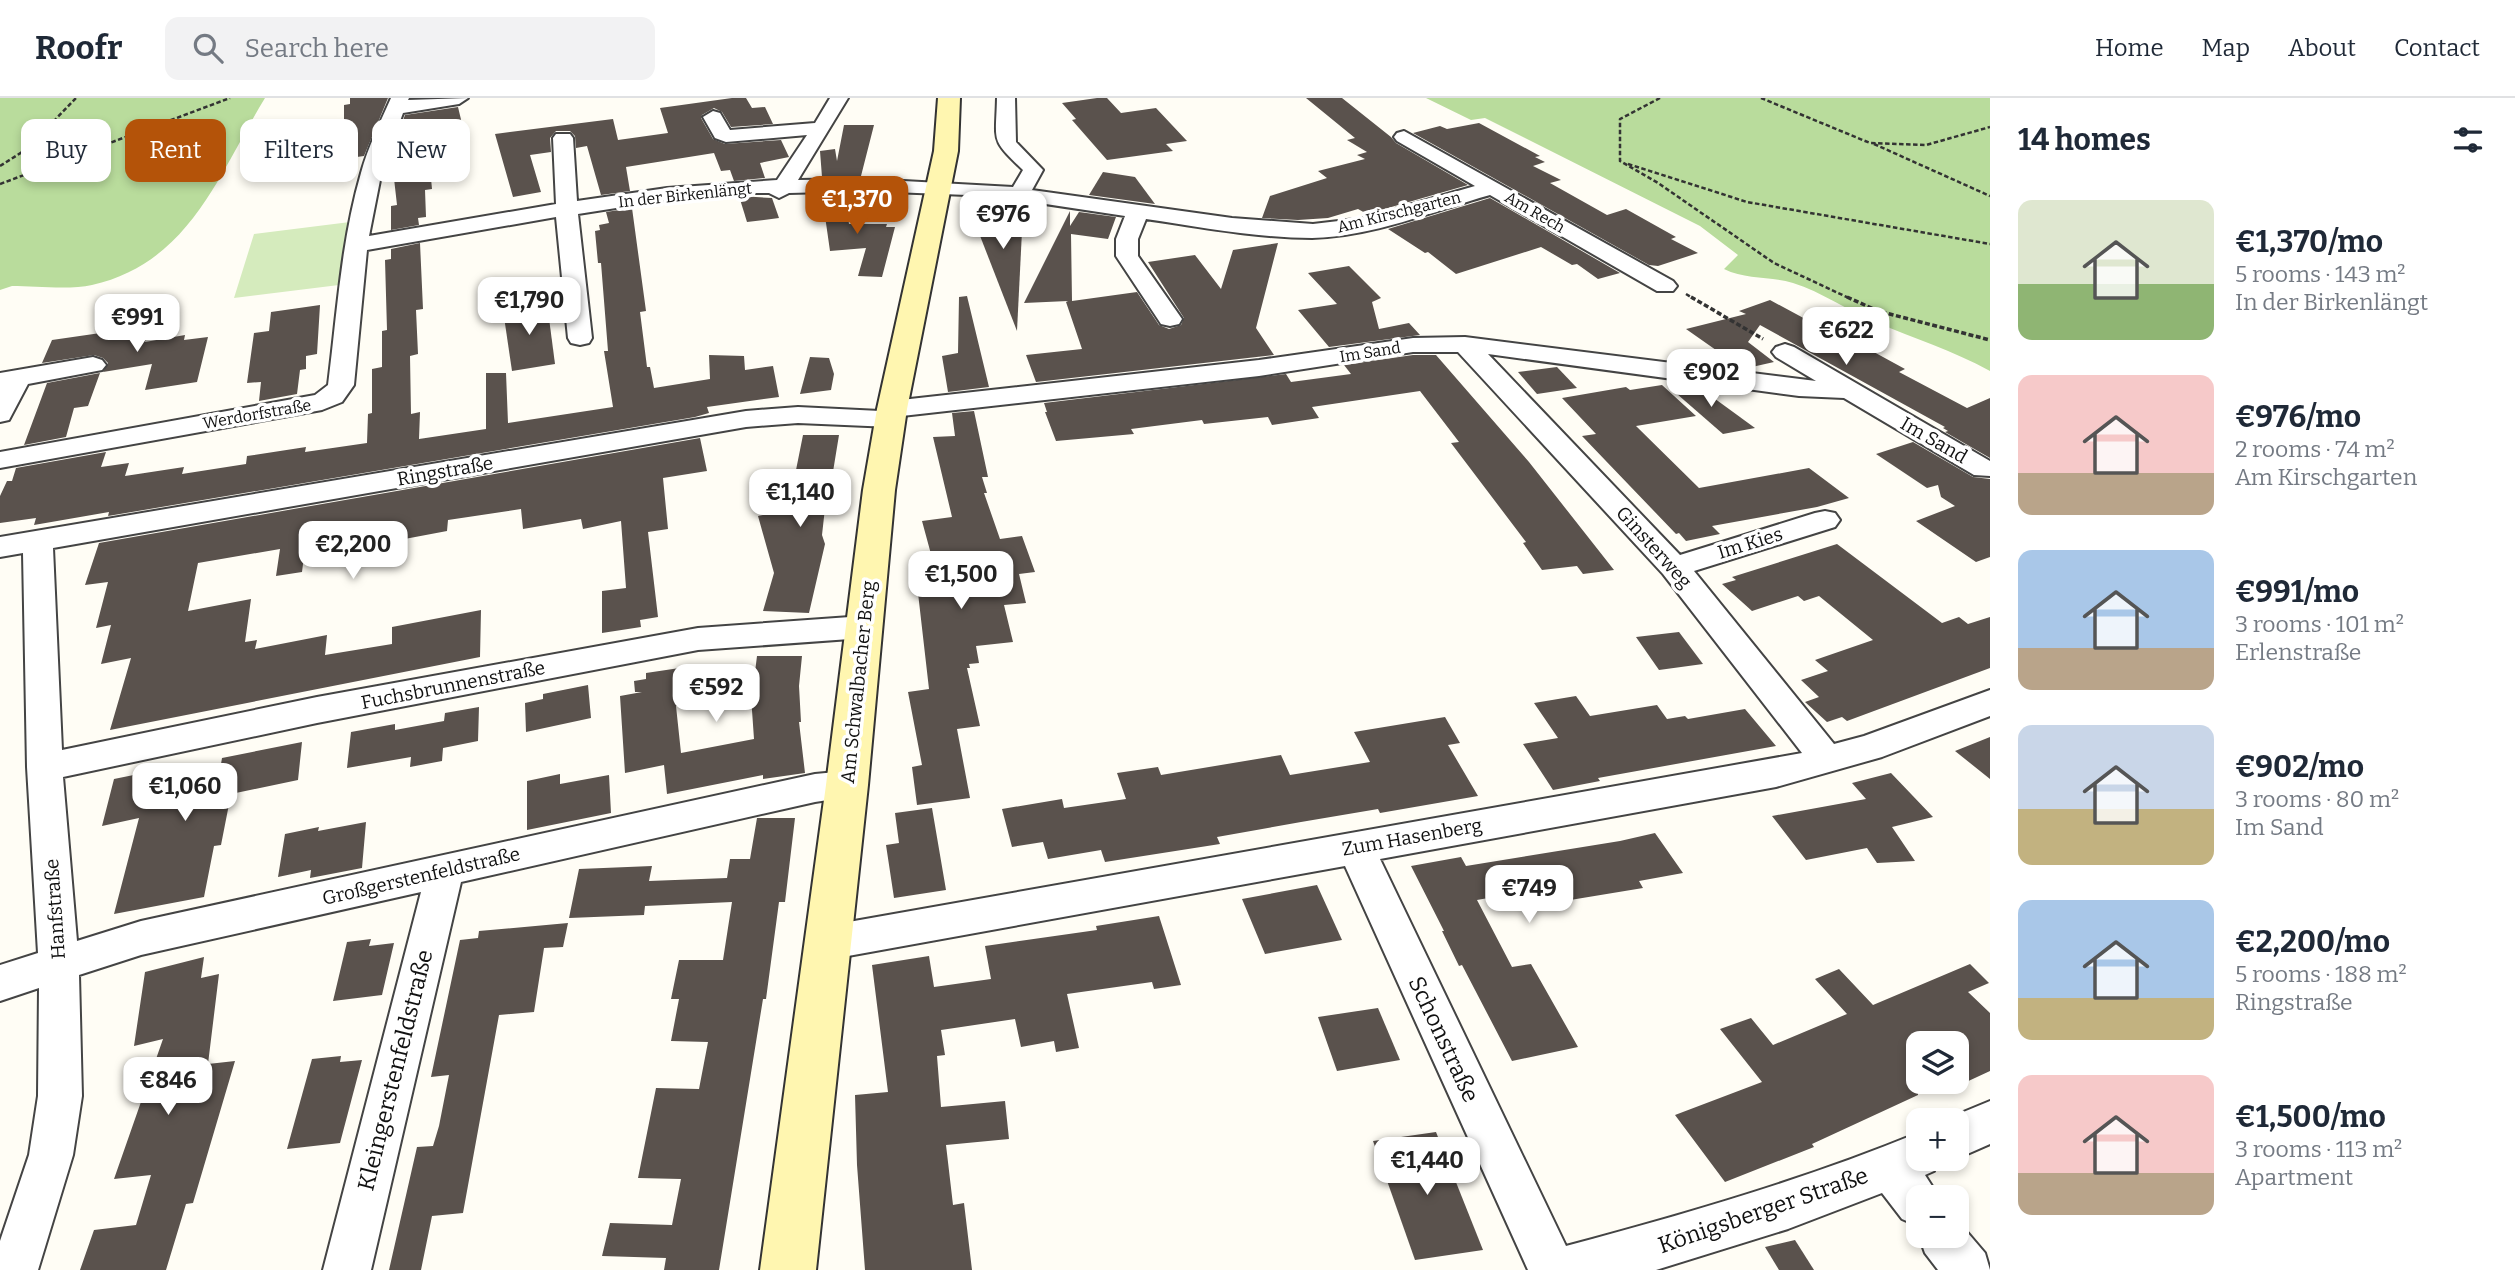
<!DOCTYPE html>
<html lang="en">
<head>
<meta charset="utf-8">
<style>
	body { margin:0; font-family:Bitter,serif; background:#f2f2f3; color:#1f2937; height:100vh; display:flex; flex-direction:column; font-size:26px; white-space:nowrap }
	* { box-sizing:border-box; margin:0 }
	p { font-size:23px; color:#747a83 }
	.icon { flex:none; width:38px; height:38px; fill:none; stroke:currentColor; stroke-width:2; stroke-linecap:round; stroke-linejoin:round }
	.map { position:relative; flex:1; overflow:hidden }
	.details { display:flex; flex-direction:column; background:#fff; width:525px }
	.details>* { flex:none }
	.banner { position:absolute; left:21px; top:21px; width:665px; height:63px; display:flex; gap:14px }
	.controls { position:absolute; left:1906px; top:933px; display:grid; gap:14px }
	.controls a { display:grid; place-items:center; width:63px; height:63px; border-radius:14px; background:#fff; box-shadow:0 4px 10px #0003; font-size:35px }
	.price { position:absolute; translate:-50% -60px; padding:0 16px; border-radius:14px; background:#fff; color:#222; font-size:23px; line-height:46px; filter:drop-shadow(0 2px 4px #0008) }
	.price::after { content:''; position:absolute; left:50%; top:42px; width:21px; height:16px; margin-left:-10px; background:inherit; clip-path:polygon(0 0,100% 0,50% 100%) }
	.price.on { background:#b45309; color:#fff }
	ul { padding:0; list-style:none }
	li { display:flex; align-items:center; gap:21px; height:175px; padding:0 28px }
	li span { display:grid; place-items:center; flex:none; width:196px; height:140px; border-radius:14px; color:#555 }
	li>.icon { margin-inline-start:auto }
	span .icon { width:84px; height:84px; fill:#fffc; stroke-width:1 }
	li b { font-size:30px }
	h2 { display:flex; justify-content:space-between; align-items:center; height:84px; padding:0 28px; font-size:30px }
	.chip { padding:0 24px; border-radius:14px; background:#fff; box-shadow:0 4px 10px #0003; font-size:24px; line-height:63px }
	.chip.on { background:#b45309; color:#fff }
	header { display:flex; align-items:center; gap:42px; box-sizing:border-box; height:98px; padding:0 35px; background:#fff; border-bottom:2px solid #e0e1e3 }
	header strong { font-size:33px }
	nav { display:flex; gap:38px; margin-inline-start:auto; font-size:24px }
	.search { width:490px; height:63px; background:#f2f2f3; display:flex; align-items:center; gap:18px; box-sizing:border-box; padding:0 24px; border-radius:14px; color:#747a83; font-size:26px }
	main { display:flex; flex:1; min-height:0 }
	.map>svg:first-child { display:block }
	.green { fill:#d5ebbd }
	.forest { fill:#b9dc9c }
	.building { fill:#5a524d; fill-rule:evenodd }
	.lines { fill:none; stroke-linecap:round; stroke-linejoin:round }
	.minor-casing { stroke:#444; stroke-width:4 }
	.secondary-casing { stroke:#333; stroke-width:4 }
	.path-far1 { stroke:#333; stroke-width:2.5; stroke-dasharray:4.5 2.5; stroke-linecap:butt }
	.path { stroke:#333; stroke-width:3.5; stroke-dasharray:5 2.5; stroke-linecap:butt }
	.minor { fill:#fff; fill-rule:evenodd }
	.secondary { fill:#fff6b0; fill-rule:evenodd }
	.labels { text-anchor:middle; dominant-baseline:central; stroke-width:7; stroke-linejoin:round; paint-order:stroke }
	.far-street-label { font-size:16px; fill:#111; stroke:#fff }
	.street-label { font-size:19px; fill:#111; stroke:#fff }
	.near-street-label { font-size:23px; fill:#111; stroke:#fff }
</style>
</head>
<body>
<header>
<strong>Roofr</strong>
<div class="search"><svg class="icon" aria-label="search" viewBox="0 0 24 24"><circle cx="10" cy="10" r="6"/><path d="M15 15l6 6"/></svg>Search here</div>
<nav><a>Home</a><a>Map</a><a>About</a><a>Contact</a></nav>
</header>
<main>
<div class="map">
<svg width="1990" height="1172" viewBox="0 0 1990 1172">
	<rect width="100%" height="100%" fill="#fffdf5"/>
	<path class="green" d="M350,124L339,187L234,200L254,136Z"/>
	<g class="forest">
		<path d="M0,0H265C219,75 190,165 92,187C70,192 35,188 12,188L0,192Z"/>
		<path d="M1426,0H1990V273C1952,252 1915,241 1876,224C1848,213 1822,194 1793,185C1770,178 1746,182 1724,171L1738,157L1700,128L1485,20L1471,22Z"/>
	</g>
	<g class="building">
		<path d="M350,0H388L364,58L335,62L336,28L344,27V7L350,6Z"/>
		<path d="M732,0H746L752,10L765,9L773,26L731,29L722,14L714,10L702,17L701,20L713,41L725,46L781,42L789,59L760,65L765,80L734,83L730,72L721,73L714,55L626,69L630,93L601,97L587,48L576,50L575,38L570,33H556L550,40L551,54L530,57L541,94L513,99L495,36L613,21L618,42L668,35L660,10Z"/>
		<path d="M1097,0H1107L1121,15L1156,10L1187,43L1166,46L1173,53L1107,62L1072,22L1076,21L1062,5Z"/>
		<path d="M1306,0H1342L1391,39L1396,45L1468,87L1367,116L1358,111L1328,120L1298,122L1262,120L1270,98L1327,80L1318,73L1365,61L1357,57L1367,54L1347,42L1355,40Z"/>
		<path d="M458,9L464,34L437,38L438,45L431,46L434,70H430L432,91L425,92L426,119L418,120L419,127L391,132V108L397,107L391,54L405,17Z"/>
		<path d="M1479,25L1540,58L1535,59L1545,64L1533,68L1561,82L1550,85L1607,117L1626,111L1676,139L1671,141L1698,155L1658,168L1649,167L1413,35L1440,28L1447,31Z"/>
		<path d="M844,27H874L861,78L822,79L820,53L835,51L837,63Z"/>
		<path d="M1103,74L1135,79L1155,106L1089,97Z"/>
		<path d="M844,96L849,126H887L886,129H895L882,179L858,178L866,150L830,153L822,97Z"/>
		<path d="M739,98L772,100L779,120L747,124Z"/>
		<path d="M1490,100L1620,175L1598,181L1577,166L1572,167L1541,149L1456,176L1428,154L1425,155L1388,131Z"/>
		<path d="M632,110L646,213L640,214L647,269H650L654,290L710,281L709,257L744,258L745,272L773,268L779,299L707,309L709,315L695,319L108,418L109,414L34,427L36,420L0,425V398L7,383H12L16,370L106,354L101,369L129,365L125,378L184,369L182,376L246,366L247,358L306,349L305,354L367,345L368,316L372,315V271L382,269V233L387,232L385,162L391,161V151L420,145L423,211L416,212L418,256L410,258L411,316L420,314L419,341L486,331V275H506L508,325L613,309L604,253H608L601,165H598L595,133L600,132L599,127L609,125L606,114Z"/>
		<path d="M970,112L1023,113L1017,233Z"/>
		<path d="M1070,113V128L1079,114L1116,119L1108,141L1071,136L1072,203L1137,194L1159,227L1169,231L1181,227L1184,220L1148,164L1195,157L1221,191L1233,152L1278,145L1256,230L1274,257L1036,284L1026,257L1082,251L1066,204L1068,203L1024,205Z"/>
		<path d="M1349,168L1381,200L1372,204L1379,231L1409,225L1420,237L1329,249L1298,212L1337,206L1308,175Z"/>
		<path d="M967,198L989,289L948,294L942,258L958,255L959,199Z"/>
		<path d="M1770,202L1846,243L1850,241L1905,271L1899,274L1967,310L1990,300V360L1945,334L1948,333L1943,330L1945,329L1760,227L1748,244L1774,264L1743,271L1686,231L1746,216L1739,213Z"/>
		<path d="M547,205L555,266L512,273L503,212Z"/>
		<path d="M320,207L317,256L306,258V271L300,272L297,296L259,303L261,284L247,285L254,235L269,233L271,214Z"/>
		<path d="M149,228L145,244L185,237L184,242L208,239L197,284L145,292L152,266L103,274L108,265L103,260L94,257L42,265L52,242Z"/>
		<path d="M1413,257H1436L1529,364L1614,472L1583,476L1577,468L1542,472L1523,445L1526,444L1451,345L1459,344L1420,293L1312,309L1319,320L1272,327L1268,319L1204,326L1202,322L1131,331L1134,336L1056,343L1045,314H1047L1044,305L1286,276L1291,284L1351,276L1344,267Z"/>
		<path d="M810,259L829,260L834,276L831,292L800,296Z"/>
		<path d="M1557,269L1577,290L1537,296L1518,274Z"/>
		<path d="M100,275L88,308L74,310L66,339L24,347L47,285Z"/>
		<path d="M1673,284L1696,287L1755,330L1723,336L1669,289Z"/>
		<path d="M1662,287L1696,318L1636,328L1699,390L1809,370L1849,400L1817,409L1712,428L1720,436L1686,443L1679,435L1676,436L1582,338L1596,336L1562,300L1626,289L1630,292Z"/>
		<path d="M974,313L988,379H982L987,395H984L1000,441L1022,438L1035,474L1019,476L1026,505L1004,507L1013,544L976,548L979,565L969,566L970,570H967L980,628L957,631L970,700L917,707L912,669L922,667L908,594L929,591L918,495L941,493L922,423L952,419L933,339L955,338L952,315Z"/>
		<path d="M803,337H839L830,392H827L822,437L825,446L809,515L763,513L774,475L758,418L788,412Z"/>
		<path d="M700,340L707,373L663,380L668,431L648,434L658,519L640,522L641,529L602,535V493L626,490L621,423L583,431L581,421L523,431L521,411L448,422L447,433L394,443L395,435L305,450L302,474L276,478L280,451L198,465L188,513L251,501L245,544L257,542L255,551L327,537L325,557L392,546V529L481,512L480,559L110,632L131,560L101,566L111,527L96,530L108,484L85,487L99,445Z"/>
		<path d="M1913,344L1973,379L1990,381V459L1976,464L1916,423L1955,408L1941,399L1938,387L1927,390L1876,356Z"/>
		<path d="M1837,446L1942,525L1959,519L1968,526L1990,519V570L1847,623L1842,619L1827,624L1805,604L1819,599L1801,582L1828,573L1815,562L1873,542L1819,498L1804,503L1798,498L1752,513L1722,486L1736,482L1732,479Z"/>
		<path d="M1679,534L1703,566L1659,572L1636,539Z"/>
		<path d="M757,558H802L799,588L801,624H799L805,675L763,681V677L667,696L664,667L625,675L620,598L642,594H635L634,583L646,581V575L693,568V573L709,570L710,576L755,574ZM696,596L751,598L754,641L681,655L676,608L696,605Z"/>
		<path d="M588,587L591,620L526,634L525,605L543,601V596Z"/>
		<path d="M1576,598L1590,618L1657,607L1667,621L1685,618L1688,621L1745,611L1776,648L1598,680L1600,683L1553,692L1523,646L1558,640L1534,605Z"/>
		<path d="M479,609L478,643L443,650L442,663L410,669L411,659L347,670L351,634L395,626V632L444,623L445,615Z"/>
		<path d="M1445,619L1460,645L1448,647L1478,698L1380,715L1378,711L1301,724L1217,739L1220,746L1105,764L1101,752L1048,761L1043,744L1012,749L1002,711L1062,701L1064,710L1126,701L1117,675L1158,669L1161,677L1281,657L1290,677L1370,664L1354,634Z"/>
		<path d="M1990,639V681L1955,653Z"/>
		<path d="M302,644L298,682L231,696L221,747L214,748L204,799L114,816L139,720L102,728L114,681L173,669L170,689L219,678L222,660Z"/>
		<path d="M1891,675L1933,719L1892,729L1915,763L1877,765L1867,750L1806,762L1772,718L1866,701L1852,685Z"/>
		<path d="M560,676V686L609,677L611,715L527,732V683Z"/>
		<path d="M932,710L946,792L894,800L886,747L899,745L895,715Z"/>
		<path d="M757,720H795L785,804H779L766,901H763L719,1172H664L666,1160L602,1158L610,1125L672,1127L681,1081L638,1080L656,990L699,991L708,944L671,943L679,901H671L679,862H723L732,804L645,808L644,817L569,820L579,771L652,768L649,783L727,780L730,761H750Z"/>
		<path d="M366,724L362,770L310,780L311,772L278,779L285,736L319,729L318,733Z"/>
		<path d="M1655,735L1683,775L1639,783L1643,790L1546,806L1538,791L1477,802L1512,869L1531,866L1578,949L1512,963L1462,867L1459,868L1442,833H1444L1411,768L1461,759L1466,768L1620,743Z"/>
		<path d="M1317,787L1342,842L1265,856L1242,801Z"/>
		<path d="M1159,818L1181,887L1154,891L1152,884L1067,896L1079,950L1056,954L1054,943L1021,949L1015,921L941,932L945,957L937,958L941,1009L1005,1003L1009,1041L946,1047L953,1107L964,1105L972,1172H865L857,1067L855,997L888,994L872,867L929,858L934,889L991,881L985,848L1097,832L1096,828Z"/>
		<path d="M568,825L563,849L544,850L534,914L499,917L463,1115L432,1118L421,1172H389L417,1049L433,1048L439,1028L449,977L431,979L460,842L478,840L479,833Z"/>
		<path d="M371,841L369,848L394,845L382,897L333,903L347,844Z"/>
		<path d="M204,859L201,880L219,876L208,966L235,963L193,1105L186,1106L166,1172H80L94,1132L136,1127L151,1077L114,1081L163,941L134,948L145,874Z"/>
		<path d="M1970,866L1989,885L1968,894L1990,915V973L1949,992L1940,984H1956V945H1918V997L1812,1046L1814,1049L1725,1084L1675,1017L1762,984L1720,931L1751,920L1773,947L1847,916L1815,881L1839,871L1873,907Z"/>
		<path d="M1378,910L1400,962L1337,973L1318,919Z"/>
		<path d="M341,958L340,964L362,962L340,1045L287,1051L312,961Z"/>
		<path d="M1436,1034L1483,1152L1415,1162L1373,1043Z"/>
		<path d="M1795,1142L1814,1172H1779L1765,1149Z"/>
	</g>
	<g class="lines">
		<defs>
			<g id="minor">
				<path d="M391,0H409L408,2L468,0L459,6L403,15L382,72L369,138L556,106L553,40L556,36H570L573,40L577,103L667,90L777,82L807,37L726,44L715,40L703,19L713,13L720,15L730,32L815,25L830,0H848L798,82L867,81L1013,89L1023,72C990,40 996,46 997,0H1015L1016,44L1043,72L1032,92L1232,120L1313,126L1364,120L1475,88L1397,43L1394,39L1397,35L1404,33L1673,183L1677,188L1673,193H1657L1490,97C1433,113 1372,139 1312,140C1257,140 1200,129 1146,121L1138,141V158L1182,221L1179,226L1170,228L1161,226L1116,158V141L1125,118L992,98L867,93L789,95L779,100L769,95H742L667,102L578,116L592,240L589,245L580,247L571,245L568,240L556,119L367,152L354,287L342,304L322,312L0,370V354L315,297L328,287C337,216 341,144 361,75C368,49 380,25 391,0Z"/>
				<path d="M1465,239L1816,283L1776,259L1772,254L1776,249L1785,246L1794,249L1990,363V378L1974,377L1844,300L1799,298L1488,256L1680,457L1815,415L1825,413L1835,415L1840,422L1835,429L1694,473L1834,646L1864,638L1990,592V618L1882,659L1776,689L1380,761L1566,1148C1686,1116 1803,1082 1918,1035V1060H1939L1934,1073L1925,1077L1939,1099H1918V1128L1902,1121L1882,1095L1788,1131L1656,1172H1528L1345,768L826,862L812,857L806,845L812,833L826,828L1802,655L1663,476L1458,254H1413L1259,278L902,318L904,321L900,327L891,329L798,325L746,329L53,450L62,652L317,599L698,530L864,518L875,521L880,529L875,537L864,540L698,552L317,625L63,679L77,843L141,823L815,676L847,673L860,677L865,687L860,697L815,704L461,784L371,1172H323L421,794L141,857L79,877L82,998L73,1057L38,1172H0V1143L29,1057L38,998L39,890L0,903V867L38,855L27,669L23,455L0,459V439L746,313L798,309L880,313L883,305L892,303L1259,262L1413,240Z"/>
				<path d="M93,259L102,262L106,267L102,272L28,286L9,322L0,324V275Z"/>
				<path d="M1990,1003V1046L1956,1061L1955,1060L1956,1022H1944Z"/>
				<path d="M1956,1121L1985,1155L1990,1172H1938L1925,1155L1919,1138H1956Z"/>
			</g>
			<path id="secondary" d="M938,0H960L958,53L907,311L895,392L868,687L816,1172H760L826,687L863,392L877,311L934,53Z"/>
		</defs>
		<use href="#minor" class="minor-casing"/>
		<use href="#secondary" class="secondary-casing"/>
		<g class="path-far1">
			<path d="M1660,0L1620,21V63L1658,85L1774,165L1851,201"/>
			<path d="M1761,0L1870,45L1926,47L1990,29"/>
			<path d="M1874,46L1990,98"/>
			<path d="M1628,66L1747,104L1990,146"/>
			<path d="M0,68L27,51L76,0"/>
			<path d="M0,86L230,0"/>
			<path d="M1686,196L1694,201"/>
		</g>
		<g class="path">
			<path d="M1691,199L1763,241"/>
			<path d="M1847,199L1878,213L1990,242"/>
		</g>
		<use href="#minor" class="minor"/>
		<use href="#secondary" class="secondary"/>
	</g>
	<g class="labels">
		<g class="far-street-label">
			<text transform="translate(685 97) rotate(-6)">In der Birkenlängt</text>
			<text transform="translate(1399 114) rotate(-14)">Am Kirschgarten</text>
			<text transform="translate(1535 114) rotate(30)">Am Rech</text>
			<text transform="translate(1370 254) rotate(-9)">Im Sand</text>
			<text transform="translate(257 316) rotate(-10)">Werdorfstraße</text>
		</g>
		<g class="street-label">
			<text transform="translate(1934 342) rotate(30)">Im Sand</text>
			<text transform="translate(445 373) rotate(-10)">Ringstraße</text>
			<text transform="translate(1750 445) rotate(-17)">Im Kies</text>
			<text transform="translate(1654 449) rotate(48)">Ginsterweg</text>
			<text transform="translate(858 584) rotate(-84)">Am Schwalbacher Berg</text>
			<text transform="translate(453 587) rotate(-11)">Fuchsbrunnenstraße</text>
			<text transform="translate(1412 739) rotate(-10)">Zum Hasenberg</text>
			<text transform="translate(421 778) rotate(-13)">Großgerstenfeldstraße</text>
			<text transform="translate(55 811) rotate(-94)">Hanfstraße</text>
		</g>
		<g class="near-street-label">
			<text transform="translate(1444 941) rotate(65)">Schonstraße</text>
			<text transform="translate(395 972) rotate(-76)">Kleingerstenfeldstraße</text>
			<text transform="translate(1763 1112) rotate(-19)">Königsberger Straße</text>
		</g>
	</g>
</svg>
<div class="controls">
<a><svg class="icon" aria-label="layers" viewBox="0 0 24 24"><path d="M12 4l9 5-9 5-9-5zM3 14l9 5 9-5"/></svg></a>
<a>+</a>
<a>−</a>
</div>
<b class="price on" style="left:857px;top:138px">€1,370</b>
<b class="price" style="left:1003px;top:153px">€976</b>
<b class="price" style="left:529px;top:239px">€1,790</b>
<b class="price" style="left:137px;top:256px">€991</b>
<b class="price" style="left:1846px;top:269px">€622</b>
<b class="price" style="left:1711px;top:311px">€902</b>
<b class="price" style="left:800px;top:431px">€1,140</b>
<b class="price" style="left:353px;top:483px">€2,200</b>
<b class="price" style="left:961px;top:513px">€1,500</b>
<b class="price" style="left:716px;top:626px">€592</b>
<b class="price" style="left:185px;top:725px">€1,060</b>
<b class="price" style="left:1529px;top:827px">€749</b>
<b class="price" style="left:168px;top:1019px">€846</b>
<b class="price" style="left:1427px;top:1099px">€1,440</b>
<div class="banner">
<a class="chip">Buy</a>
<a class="chip on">Rent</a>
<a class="chip">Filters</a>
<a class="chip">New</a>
</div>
</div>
<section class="details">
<h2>14 homes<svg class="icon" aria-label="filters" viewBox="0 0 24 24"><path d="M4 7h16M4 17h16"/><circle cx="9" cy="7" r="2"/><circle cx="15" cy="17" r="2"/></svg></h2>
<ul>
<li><span style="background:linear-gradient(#dfe7d0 60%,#8fb573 0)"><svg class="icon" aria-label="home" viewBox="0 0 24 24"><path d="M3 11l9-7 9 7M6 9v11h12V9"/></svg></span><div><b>€1,370/mo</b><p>5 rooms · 143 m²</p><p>In der Birkenlängt</p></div></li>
<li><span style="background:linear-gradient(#f6c9c9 70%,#b9a48a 0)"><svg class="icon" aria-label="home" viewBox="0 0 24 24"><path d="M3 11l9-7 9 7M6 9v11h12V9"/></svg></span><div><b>€976/mo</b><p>2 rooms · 74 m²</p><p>Am Kirschgarten</p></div></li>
<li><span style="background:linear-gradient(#a9c7e8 70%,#b9a48a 0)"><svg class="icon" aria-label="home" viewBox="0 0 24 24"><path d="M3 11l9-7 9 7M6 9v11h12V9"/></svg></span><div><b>€991/mo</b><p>3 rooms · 101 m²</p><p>Erlenstraße</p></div></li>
<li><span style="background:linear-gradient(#c9d6e8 60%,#c2b280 0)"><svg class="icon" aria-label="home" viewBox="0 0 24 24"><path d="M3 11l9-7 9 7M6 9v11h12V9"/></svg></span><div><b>€902/mo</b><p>3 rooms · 80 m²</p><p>Im Sand</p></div></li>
<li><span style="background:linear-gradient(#a9c7e8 70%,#c2b280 0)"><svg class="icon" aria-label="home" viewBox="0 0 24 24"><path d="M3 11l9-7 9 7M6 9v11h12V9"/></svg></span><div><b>€2,200/mo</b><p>5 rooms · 188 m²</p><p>Ringstraße</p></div></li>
<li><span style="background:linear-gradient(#f6c9c9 70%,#b9a48a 0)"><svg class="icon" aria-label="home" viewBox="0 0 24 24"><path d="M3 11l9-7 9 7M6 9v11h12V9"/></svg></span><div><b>€1,500/mo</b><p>3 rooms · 113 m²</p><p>Apartment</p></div></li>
</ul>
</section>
</main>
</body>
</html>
